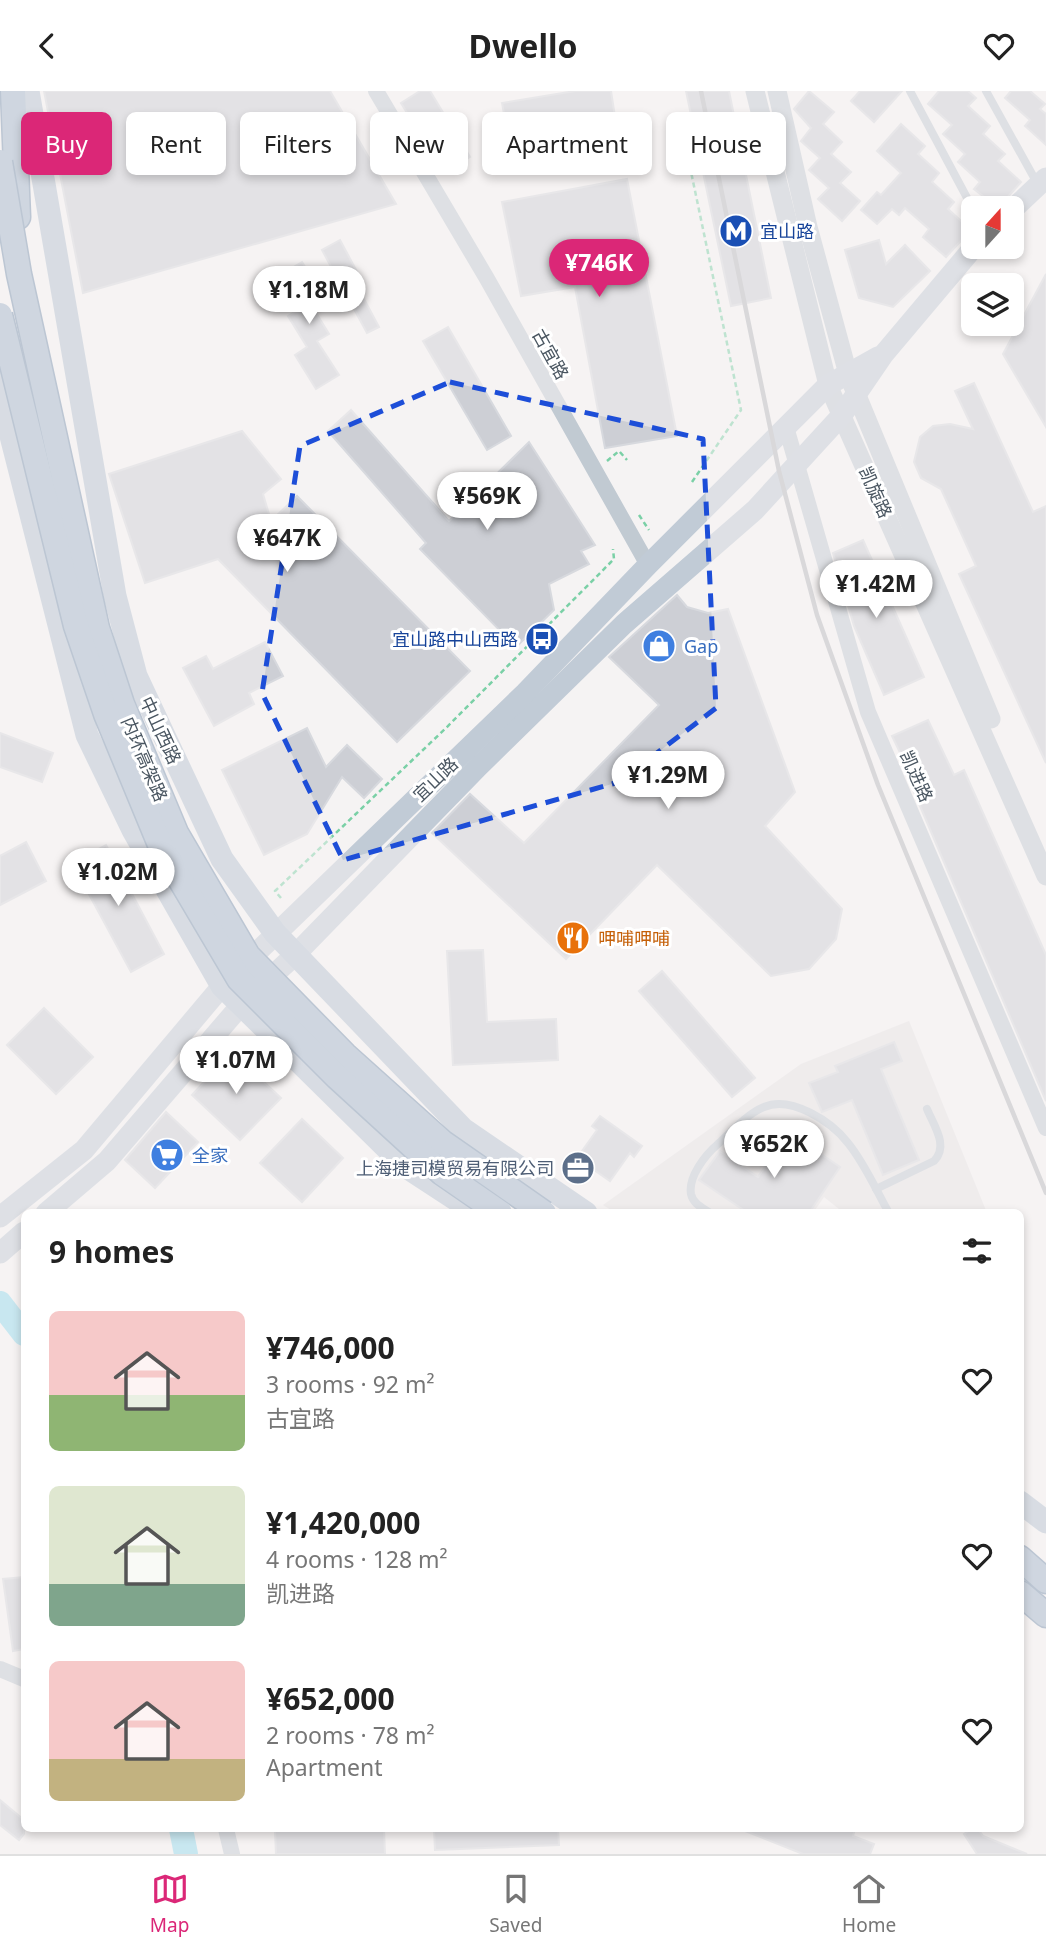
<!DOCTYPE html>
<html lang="en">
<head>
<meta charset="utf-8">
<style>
	body { margin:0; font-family:"Noto Sans","Noto Sans SC",sans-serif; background:#f6f6f6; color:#222; height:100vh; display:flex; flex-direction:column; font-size:26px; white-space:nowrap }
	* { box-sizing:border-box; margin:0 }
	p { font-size:23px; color:#767676 }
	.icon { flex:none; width:38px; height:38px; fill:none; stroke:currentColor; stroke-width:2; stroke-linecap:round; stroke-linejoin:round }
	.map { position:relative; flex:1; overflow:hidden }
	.drawer { position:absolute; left:21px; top:1118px; width:1003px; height:623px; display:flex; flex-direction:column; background:#fff; border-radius:10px; box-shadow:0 4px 10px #0003 }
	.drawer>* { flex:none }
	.banner { position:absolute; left:21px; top:21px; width:1004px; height:63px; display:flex; gap:14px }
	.needle { width:46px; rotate:21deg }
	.fabs { position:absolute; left:961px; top:105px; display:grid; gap:14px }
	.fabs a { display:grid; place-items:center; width:63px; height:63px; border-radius:10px; background:#fff; box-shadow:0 4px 10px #0003; font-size:35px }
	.price { position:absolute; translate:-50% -60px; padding:0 16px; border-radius:24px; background:#fff; color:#222; font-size:23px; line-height:46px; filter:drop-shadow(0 2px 4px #0008) }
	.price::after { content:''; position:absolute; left:50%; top:42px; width:21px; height:16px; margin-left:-10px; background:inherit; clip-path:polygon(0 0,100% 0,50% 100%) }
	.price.active { background:#db2777; color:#fff }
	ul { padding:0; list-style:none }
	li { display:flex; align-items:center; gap:21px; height:175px; padding:0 28px }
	li span { display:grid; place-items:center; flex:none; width:196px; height:140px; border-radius:10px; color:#555 }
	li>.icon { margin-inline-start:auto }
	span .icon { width:84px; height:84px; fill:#fffc; stroke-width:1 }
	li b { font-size:30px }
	h2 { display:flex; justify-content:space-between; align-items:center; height:84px; padding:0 28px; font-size:30px }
	.chip { padding:0 24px; border-radius:10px; background:#fff; box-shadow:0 4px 10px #0003; font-size:24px; line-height:63px }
	.chip.active { background:#db2777; color:#fff }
	header { display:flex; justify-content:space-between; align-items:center; height:91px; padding:0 28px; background:#fff; font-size:32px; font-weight:700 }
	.dock { display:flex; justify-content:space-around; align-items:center; height:98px; border-top:2px solid #e0e0e0; background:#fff; font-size:19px; color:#767676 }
	.dock a { display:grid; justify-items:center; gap:4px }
	.dock .active { color:#db2777 }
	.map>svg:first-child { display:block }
	.education { fill:#e6e4e5 }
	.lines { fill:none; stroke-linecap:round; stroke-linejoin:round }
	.river { stroke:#90daee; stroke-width:24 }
	.building { fill:#cdcfd5; stroke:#d7d9de; stroke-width:2 }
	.trunk-casing { stroke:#7690ad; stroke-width:27 }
	.path { stroke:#7ad0a6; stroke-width:2.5; stroke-dasharray:5 3.5; stroke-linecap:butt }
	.service { stroke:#c1cad2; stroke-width:8 }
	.minor { stroke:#c1cad2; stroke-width:16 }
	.tertiary { stroke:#c1cad2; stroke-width:19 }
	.secondary { stroke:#c1cbd6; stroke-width:21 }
	.primary { stroke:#b3c2d1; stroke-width:23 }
	.trunk { stroke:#9fb4c9; stroke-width:24 }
	.rail { stroke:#b5b8bd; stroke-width:4.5 }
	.trunk-bridge-casing { stroke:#7690ad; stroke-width:27; stroke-linecap:butt }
	.trunk-bridge { stroke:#9fb4c9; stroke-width:24 }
	.marked { fill:none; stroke:#1d4ed8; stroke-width:5; stroke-dasharray:14 9; stroke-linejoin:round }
	.labels { text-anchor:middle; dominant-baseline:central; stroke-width:6; stroke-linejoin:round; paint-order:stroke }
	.transit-label { font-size:18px; fill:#164399; stroke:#fff; text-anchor:start }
	.street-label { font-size:18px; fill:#4a5661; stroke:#fff }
	.shop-label { font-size:18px; fill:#366cbe; stroke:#fff; text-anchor:start }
	.food-label { font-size:18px; fill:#c56008; stroke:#fff; text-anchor:start }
	.service-label { font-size:18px; fill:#4e5e75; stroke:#fff; text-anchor:end }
</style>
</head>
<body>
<header><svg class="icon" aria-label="back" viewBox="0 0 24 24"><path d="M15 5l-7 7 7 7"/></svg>Dwello<svg class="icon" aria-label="heart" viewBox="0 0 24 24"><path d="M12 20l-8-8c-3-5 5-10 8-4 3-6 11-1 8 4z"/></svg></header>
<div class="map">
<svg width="1046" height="1763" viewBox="0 0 1046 1763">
	<rect width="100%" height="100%" fill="#f5f3f3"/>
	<path class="education" d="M909,930L987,1122H844L824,1106L813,1122H616L603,1114L801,973Z"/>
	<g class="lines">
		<g class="river">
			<path d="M0,1212L24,1243"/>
			<path d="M181,1738L186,1763"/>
		</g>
	</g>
	<g class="building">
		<path d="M44,0H330L396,113L83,202Z"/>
		<path d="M420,0H430L470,66L444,82L401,12Z"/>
		<path d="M575,0H611L615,26L508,44L502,12Z"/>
		<path d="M686,0H729L771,207L731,215Z"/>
		<path d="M809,0L834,21L823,33L842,51L831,63L851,81L840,92L860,110L842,130L818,108L829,97L809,79L820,67L801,50L811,37L794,18Z"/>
		<path d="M860,0H902L874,31L851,10Z"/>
		<path d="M939,0H968L976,7L968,15L990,35L983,43L1005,63L998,70L1021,91L998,117L974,98L980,91L958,71L965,63L943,43L952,34L928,13Z"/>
		<path d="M1011,0H1030L1045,13L1040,18L1046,23V54L1025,35L1030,29L1005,7Z"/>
		<path d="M901,33L925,55L918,63L939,82L932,91L954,111L948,118L971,139L946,166L923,146L929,138L905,117L899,124L892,118L877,133L861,119L877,101L881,104L901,82L877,60Z"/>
		<path d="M627,88L677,345L605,357L575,196L521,205L502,111Z"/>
		<path d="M340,149L362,190L356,193L379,236L367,242L322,159Z"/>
		<path d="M879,149L886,173L905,154L930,180L893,216L859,207L845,159Z"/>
		<path d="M302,171L323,204L310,212L329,243L317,250L339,284L316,298L295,264L307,256L288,225L301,217L280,184Z"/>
		<path d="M1046,183V336L1003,263Z"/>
		<path d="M448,236L511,345L487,359L423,250Z"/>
		<path d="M974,292L1033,421L1046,415V672L959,483L976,475L941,398L921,387L914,371L920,346L933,335L950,333L973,338L955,300Z"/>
		<path d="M351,319L449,430L529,351L595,454L581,460L589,473L549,493L554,519L516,556L420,458L426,452L328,340Z"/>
		<path d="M242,340L281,388L263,403L271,430L297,405L470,580L397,651L218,468L145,492L109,383Z"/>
		<path d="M863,449L924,586L884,604L854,535L833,462Z"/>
		<path d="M677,504L687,516L708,522L728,518L795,701L765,735L842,818L836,848L809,878L771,885L657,774L566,868L432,742L470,703L524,752L659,614L609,566Z"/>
		<path d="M265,551L283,585L249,602L254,613L214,635L183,577L206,565L213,578Z"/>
		<path d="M928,629L954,684L964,679L1046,864V1010L914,701L918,699L892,645Z"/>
		<path d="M307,637L326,676L347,654L382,688L364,707L342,686L307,743L264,764L222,679Z"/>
		<path d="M0,642L53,662L42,691L0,676Z"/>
		<path d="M26,751L46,790L0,814V765Z"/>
		<path d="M106,754L164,863L131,881L72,772Z"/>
		<path d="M483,859L487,931L556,928L558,969L453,974L447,860Z"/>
		<path d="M662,880L755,987L732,1006L639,900Z"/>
		<path d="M44,917L93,966L56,1003L7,954Z"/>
		<path d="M894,951L902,970L881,978L919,1069L883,1084L852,1009L822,1021L809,992L838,981L835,975Z"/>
		<path d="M232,961L281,1007L240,1049L192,1004Z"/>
		<path d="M166,1021L198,1051L155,1097L125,1069Z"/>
		<path d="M600,1025L642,1055L634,1066L630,1062L610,1090L577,1067L597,1039L592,1035Z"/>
		<path d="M302,1028L343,1067L302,1111L260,1072Z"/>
		<path d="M789,1041L840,1076L809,1122H748L699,1089L720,1060L758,1086Z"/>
		<path d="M24,1486V1558L13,1560L3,1488Z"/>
		<path d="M0,1709L24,1729V1743L19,1749L0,1734Z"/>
		<path d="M284,1738H384L385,1763H276L275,1740Z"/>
		<path d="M434,1738H558L559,1754L435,1759Z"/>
		<path d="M740,1738H855L853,1745L874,1753L870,1763H803Z"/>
		<path d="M972,1738H978L983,1745L1027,1763H977L964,1743Z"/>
	</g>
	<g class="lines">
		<defs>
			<g id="trunk">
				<path d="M13,0L18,126"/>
				<path d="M1020,1467L1046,1490"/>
				<path d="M1020,1502L1046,1524"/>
			</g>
		</defs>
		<use href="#trunk" class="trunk-casing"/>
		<g class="path">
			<path d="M607,370L619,360L627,369"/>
			<path d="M692,391L741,319L690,76L702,73"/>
			<path d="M639,424L649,439"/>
			<path d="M281,807L275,800L446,637L614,468L613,458"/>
		</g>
		<g class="service">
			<path d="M910,0L973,118"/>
			<path d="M986,0L1037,92"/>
			<path d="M876,1098L934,1070C949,1055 934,1035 927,1018"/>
			<path d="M710,1122C703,1117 693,1113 691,1103C688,1086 705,1064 718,1053C731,1041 747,1023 764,1016C791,1004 832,1031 848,1052C865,1073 876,1099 889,1122"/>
		</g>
		<g class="minor">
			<path d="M376,0L486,186L648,474"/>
			<path d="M786,336L868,621L1046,1037"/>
			<path d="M0,1578L24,1588"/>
			<path d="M226,1738L232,1763"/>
		</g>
		<g class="tertiary">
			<path d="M755,0L828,294L1046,785"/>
			<path d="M777,0L808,136L848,283L991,628"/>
		</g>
		<g class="secondary">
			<path d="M1012,119L1046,87"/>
			<path d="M46,1122L107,1070L241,914L295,864L479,675L624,533L755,419L842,324L883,264L974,156"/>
			<path d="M0,1126L84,1059L222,895L525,602L648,474L828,294L878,266"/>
			<path d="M0,1162L24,1141"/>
		</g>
		<g class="primary">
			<path d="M28,0L115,505L136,585L222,768L275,842L463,1038L586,1122"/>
			<path d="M0,286L11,345L87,644L133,739L222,895L405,1075L477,1122"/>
			<path d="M1020,1411L1046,1431"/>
		</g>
		<use href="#trunk" class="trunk"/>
		<path class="rail" d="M701,0L779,380L817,524L878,694L1046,1102"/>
		<defs>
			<g id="trunk-bridge">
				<path d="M0,71L19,183L97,537L122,613L176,742L248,865L345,964L442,1051L544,1122"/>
				<path d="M0,224L76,535L106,623L161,756L239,888L337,986L442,1082L500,1122"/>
			</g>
		</defs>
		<use href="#trunk-bridge" class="trunk-bridge-casing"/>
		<use href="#trunk-bridge" class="trunk-bridge"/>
	</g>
	<path d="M0 0H1046V1763H0ZM450,291L703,348L716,617L619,691L343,769L262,602L300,355Z" fill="#f5f3f3" fill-opacity=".55" fill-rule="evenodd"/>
	<path class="marked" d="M450,291L703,348L716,617L619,691L343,769L262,602L300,355Z"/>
	<defs>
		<symbol id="metro-disc" viewBox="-11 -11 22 22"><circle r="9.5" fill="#1a4fb4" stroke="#fff"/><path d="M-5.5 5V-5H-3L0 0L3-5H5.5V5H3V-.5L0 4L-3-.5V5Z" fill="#fff"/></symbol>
		<symbol id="bus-disc" viewBox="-11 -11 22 22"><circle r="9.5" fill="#1a4fb4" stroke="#fff"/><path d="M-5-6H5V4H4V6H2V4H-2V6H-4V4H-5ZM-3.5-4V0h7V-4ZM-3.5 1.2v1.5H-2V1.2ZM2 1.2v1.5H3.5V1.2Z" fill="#fff"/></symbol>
		<symbol id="shop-disc" viewBox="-11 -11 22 22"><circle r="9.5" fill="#3f7fe0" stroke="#fff"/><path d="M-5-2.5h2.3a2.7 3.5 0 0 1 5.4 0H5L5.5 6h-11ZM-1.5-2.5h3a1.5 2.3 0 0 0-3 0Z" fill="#fff"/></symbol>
		<symbol id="restaurant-disc" viewBox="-11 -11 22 22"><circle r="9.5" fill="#e8710a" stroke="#fff"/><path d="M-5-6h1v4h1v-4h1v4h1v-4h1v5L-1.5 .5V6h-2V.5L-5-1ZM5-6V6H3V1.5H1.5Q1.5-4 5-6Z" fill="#fff"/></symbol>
		<symbol id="supermarket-disc" viewBox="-11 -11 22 22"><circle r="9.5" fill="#3f7fe0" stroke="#fff"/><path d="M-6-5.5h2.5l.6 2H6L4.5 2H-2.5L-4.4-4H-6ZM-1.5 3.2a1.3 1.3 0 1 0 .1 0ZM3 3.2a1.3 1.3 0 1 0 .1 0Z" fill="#fff"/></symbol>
		<symbol id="office-disc" viewBox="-11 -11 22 22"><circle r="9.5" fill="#5c6f8a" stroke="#fff"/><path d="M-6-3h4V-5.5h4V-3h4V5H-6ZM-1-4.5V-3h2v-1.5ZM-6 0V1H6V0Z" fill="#fff"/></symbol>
	</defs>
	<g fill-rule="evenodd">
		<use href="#metro-disc" x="717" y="121" width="38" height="38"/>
		<use href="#bus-disc" x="523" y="529" width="38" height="38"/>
		<use href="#shop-disc" x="640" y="536" width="38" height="38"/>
		<use href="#restaurant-disc" x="554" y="828" width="38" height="38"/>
		<use href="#supermarket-disc" x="148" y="1045" width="38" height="38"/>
		<use href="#office-disc" x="559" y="1058" width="38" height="38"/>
	</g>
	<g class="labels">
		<g class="transit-label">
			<text x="760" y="140">宜山路</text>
			<text x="518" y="548" text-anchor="end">宜山路中山西路</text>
		</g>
		<g class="street-label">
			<text transform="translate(551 263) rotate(61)">古宜路</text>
			<text transform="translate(876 401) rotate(66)">凯旋路</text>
			<text transform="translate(161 639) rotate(65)">中山西路</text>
			<text transform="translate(145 668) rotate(67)">内环高架路</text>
			<text transform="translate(917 685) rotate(66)">凯进路</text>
			<text transform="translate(435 688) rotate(-44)">宜山路</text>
		</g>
		<g class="shop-label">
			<text x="684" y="555">Gap</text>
			<text x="192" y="1064">全家</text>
		</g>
		<g class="food-label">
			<text x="598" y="847">呷哺呷哺</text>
		</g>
		<g class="service-label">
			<text x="554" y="1077">上海捷司模贸易有限公司</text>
		</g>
	</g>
</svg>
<div class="fabs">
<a><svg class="needle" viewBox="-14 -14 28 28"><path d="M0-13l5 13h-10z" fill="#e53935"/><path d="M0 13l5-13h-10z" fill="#767676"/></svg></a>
<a><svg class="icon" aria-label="layers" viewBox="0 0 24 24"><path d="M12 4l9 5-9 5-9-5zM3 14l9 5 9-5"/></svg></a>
</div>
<b class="price active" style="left:599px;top:208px">¥746K</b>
<b class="price" style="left:309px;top:235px">¥1.18M</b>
<b class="price" style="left:487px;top:441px">¥569K</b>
<b class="price" style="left:287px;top:483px">¥647K</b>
<b class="price" style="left:876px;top:529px">¥1.42M</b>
<b class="price" style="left:668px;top:720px">¥1.29M</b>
<b class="price" style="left:118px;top:817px">¥1.02M</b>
<b class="price" style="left:236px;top:1005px">¥1.07M</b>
<b class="price" style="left:774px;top:1089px">¥652K</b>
<div class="banner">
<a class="chip active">Buy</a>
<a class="chip">Rent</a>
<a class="chip">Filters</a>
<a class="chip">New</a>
<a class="chip">Apartment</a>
<a class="chip">House</a>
</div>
<section class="drawer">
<h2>9 homes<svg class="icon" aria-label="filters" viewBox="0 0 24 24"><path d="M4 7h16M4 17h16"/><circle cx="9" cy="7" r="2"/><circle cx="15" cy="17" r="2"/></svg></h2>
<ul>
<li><span style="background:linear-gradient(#f6c9c9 60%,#8fb573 0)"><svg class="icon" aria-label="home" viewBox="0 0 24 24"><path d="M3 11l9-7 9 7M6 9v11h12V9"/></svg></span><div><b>¥746,000</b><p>3 rooms · 92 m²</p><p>古宜路</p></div><svg class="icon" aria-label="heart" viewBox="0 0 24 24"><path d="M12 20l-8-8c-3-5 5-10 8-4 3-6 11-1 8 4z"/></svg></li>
<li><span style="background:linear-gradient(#dfe7d0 70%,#7fa58c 0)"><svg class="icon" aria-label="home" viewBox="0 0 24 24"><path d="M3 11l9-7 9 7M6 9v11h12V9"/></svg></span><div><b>¥1,420,000</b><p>4 rooms · 128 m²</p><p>凯进路</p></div><svg class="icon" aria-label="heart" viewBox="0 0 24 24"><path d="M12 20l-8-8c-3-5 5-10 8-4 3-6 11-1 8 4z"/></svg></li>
<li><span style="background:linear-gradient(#f6c9c9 70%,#c2b280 0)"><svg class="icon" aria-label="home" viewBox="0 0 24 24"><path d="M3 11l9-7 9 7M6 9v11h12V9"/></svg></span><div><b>¥652,000</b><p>2 rooms · 78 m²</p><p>Apartment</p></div><svg class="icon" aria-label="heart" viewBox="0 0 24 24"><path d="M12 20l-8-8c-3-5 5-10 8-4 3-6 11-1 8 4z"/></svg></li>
</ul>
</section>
</div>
<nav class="dock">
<a class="active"><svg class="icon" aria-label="map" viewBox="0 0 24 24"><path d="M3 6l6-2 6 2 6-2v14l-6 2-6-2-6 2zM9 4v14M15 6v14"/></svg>Map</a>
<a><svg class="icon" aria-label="saved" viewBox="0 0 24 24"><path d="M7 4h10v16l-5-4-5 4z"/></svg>Saved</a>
<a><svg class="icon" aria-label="home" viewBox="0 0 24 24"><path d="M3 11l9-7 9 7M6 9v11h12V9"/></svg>Home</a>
</nav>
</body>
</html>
